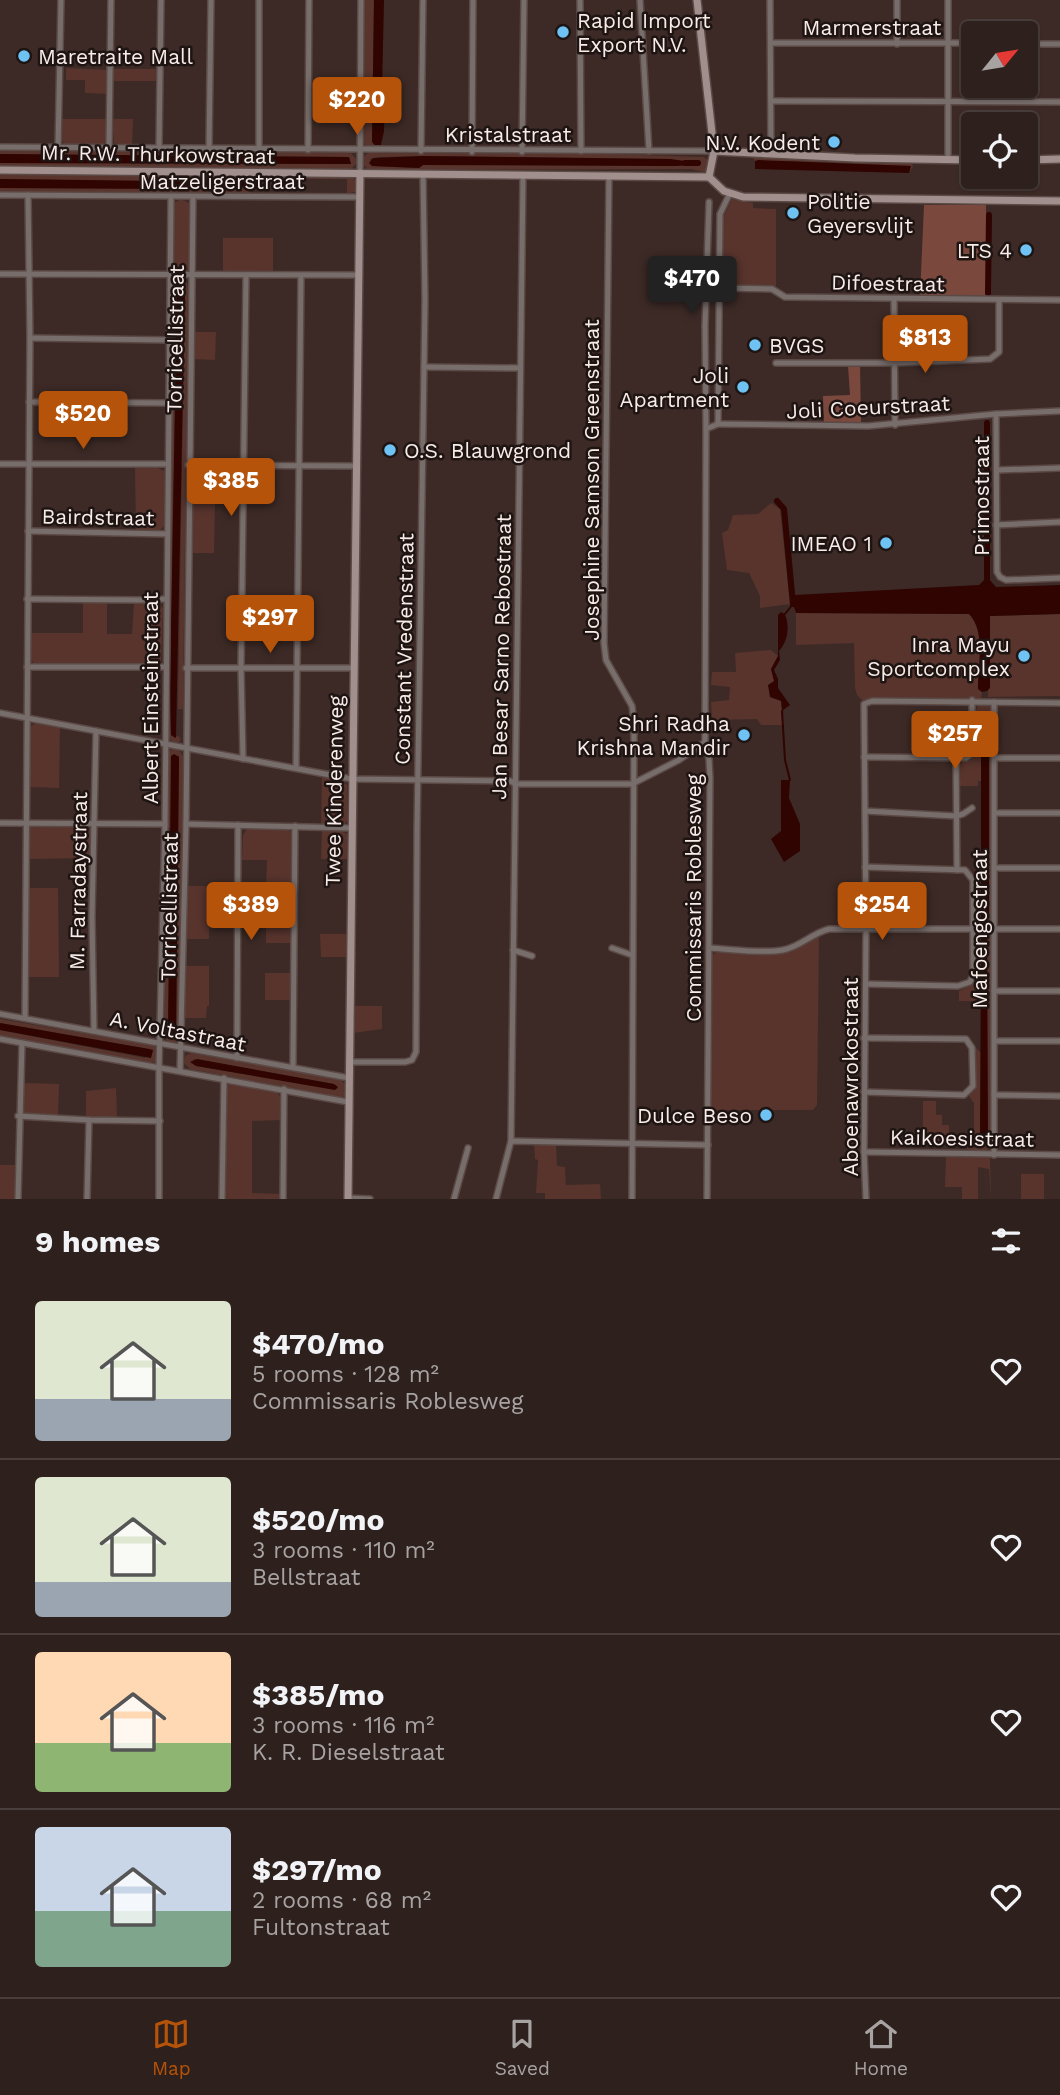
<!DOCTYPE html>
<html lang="en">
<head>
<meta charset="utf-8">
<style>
	body { margin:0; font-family:"Work Sans",sans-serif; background:#3a2d29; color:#f1f3f6; height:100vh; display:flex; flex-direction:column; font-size:26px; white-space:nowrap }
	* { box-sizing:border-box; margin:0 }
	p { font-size:23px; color:#a7a3a3 }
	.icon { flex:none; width:38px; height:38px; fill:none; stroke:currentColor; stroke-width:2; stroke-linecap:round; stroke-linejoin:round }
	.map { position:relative; height:1199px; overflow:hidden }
	.side { display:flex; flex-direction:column; background:#2e201c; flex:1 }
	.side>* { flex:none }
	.needle { width:46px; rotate:60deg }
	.fabs { position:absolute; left:961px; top:21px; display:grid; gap:14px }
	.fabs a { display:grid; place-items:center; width:77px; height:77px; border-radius:7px; background:#2e201c; box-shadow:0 2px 5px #0004,0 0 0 2px #493e3b; font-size:35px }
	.price { position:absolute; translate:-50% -60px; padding:0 16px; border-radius:7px; background:#b45309; color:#fff; font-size:23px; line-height:46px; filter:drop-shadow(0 2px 4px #0008) }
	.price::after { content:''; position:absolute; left:50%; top:42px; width:21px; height:16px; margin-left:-10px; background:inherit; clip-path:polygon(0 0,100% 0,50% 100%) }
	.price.active { background:#222; color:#fff }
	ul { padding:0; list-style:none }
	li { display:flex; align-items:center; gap:21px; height:175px; padding:0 35px }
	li+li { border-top:2px solid #493e3b }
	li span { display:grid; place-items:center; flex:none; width:196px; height:140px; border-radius:7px; color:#555 }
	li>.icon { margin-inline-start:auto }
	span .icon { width:84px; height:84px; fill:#fffc; stroke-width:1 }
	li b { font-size:30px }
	h2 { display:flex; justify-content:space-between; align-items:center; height:84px; padding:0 35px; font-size:30px }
	.dock { display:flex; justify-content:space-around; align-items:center; height:98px; border-top:2px solid #493e3b; background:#2e201c; font-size:19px; color:#a7a3a3 }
	.dock a { display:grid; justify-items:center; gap:4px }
	.dock .active { color:#b45309 }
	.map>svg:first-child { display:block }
	.green { fill:#58342d; fill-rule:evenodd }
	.forest { fill:#7b483e }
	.water { fill:#2f0401 }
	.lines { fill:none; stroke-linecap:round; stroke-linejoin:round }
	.stream { stroke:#2f0401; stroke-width:2 }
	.canal { stroke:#2f0401; stroke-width:6 }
	.street-casing { stroke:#5b4945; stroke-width:8 }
	.secondary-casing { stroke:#5b4945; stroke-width:10 }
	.street { stroke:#776d6b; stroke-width:5 }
	.secondary { stroke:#a08f8c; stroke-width:7 }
	.poi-dot { fill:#6fc2f4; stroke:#1e1513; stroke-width:2.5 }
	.labels { text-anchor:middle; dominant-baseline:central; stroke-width:5; stroke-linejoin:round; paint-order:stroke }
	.poi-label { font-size:21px; fill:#f8ebe8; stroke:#1e1513; text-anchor:end }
	.street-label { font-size:21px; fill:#f8ebe8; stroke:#1e1513 }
</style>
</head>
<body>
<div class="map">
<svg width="1060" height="1199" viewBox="0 0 1060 1199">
	<rect width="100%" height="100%" fill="#3d2a26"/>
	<g class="green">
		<path d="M365,0H374L372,142L375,147L365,145L364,142Z"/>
		<path d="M66,68L108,70V94L85,93V80H66Z"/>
		<rect x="113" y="69" width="45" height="12"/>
		<path d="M61,119H106L107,141L102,145H65L61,139Z"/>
		<path d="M112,119H133L132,145L114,143Z"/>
		<path d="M0,150L351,153L356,159V164L351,169L0,167V163L351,164L349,157L0,154Z"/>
		<path d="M368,153L608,154L704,157L710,162L708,169L704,172L691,169L368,170L363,164V157ZM423,156L670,159L692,163L691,165L675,166L422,165L419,168L372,166L370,159L380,157Z"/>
		<path d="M752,156L911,162L913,166L909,173L910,166L789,161H755Z"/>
		<path d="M0,174L350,176L357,182V191L347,194V179H251L250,183L0,179Z"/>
		<path d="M250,187V194L0,192V188L182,189Z"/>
		<path d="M181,199L189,203V268L184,273L174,271V203Z"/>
		<path d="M732,199L753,203V208L776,209V289L772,287L721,285L723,218Z"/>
		<rect x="223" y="238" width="50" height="35"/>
		<path d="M178,280L186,281L188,286L183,709H178L185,287L179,285L177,287L170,689L171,735L173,737L178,736L181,739L179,742H173L167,736L174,284Z"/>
		<path d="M194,332H216L215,360L193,359Z"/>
		<path d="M135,467L158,468L164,471V526L160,530H136Z"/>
		<path d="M771,503L780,509L790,604L760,608V596L749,573L727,570L722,533L728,530L733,515L758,514Z"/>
		<path d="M191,504H215L214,553H191Z"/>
		<path d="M83,602H107V634H132L134,603L157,602L163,608L161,662L154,665H36L30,659V633H83Z"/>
		<path d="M796,613L969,614C986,631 978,666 978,688L982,692L981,699L875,698L865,703L857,695L855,688L854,643L796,645Z"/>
		<path d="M1060,614V696L988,697L989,616Z"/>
		<path d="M771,650L778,656L771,669L781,701L784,725H761L757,719L712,720L711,702L729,700L730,687L711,685L712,672H736L735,653Z"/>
		<path d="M988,704L992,710V920L986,927L979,926L975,922V878L982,877L981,919H987L989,914V717L981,714L982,781H978V786H958L959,763L971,760L975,755V712L978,706Z"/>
		<path d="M36,723L60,727L59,788L29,787L30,727Z"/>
		<path d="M172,749L179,750L183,757L179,1039L174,1043L168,1042L164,1036L166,860H171L168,1035L173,1038L176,1036L179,757L178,754L171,828L167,827L168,752Z"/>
		<path d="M322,776L342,780L347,785L348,819L345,824L321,825Z"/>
		<path d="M30,825L87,826L93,832L92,858L30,859Z"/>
		<path d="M247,829H286L291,832V888H266L267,860H242L243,835Z"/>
		<path d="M322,830H340L347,834V859H321Z"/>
		<path d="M187,886H235V911H209V939H186Z"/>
		<path d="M29,888H58L59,977H29Z"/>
		<rect x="266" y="916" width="24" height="27"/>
		<path d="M982,932L989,933L992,939L991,1144V1147C985,1153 974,1152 967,1149V1141L974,1140V1103L969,1096L974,1088V1046L981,1053L980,1143H988L987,936L981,939V1001H959V991L972,985L974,982L975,937Z"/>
		<path d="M320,934H346V957H321Z"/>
		<path d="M816,936L819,938L817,1105L813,1110H710L712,955L719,951L785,952Z"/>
		<path d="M185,966H209V1006H207L206,1018H185Z"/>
		<rect x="265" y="973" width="26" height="27"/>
		<path d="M353,1006H382V1029L353,1033Z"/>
		<path d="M0,1019L152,1045L157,1047V1061L152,1063L0,1036V1030L145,1058L149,1049L0,1023Z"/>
		<path d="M191,1053L339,1079L345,1084V1095L342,1098L335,1097L190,1069L184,1063L185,1056ZM193,1059L334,1084L338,1089L196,1066Z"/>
		<path d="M23,1083L59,1084L58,1116L27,1115L23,1113Z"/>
		<path d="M234,1083L275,1091L280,1096V1120L252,1121V1193L280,1194V1199H224L226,1090L229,1084Z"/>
		<path d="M116,1088L117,1117H86V1091Z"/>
		<path d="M923,1101H936V1115H942V1125H949V1142H923Z"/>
		<path d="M534,1143H556L557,1166L565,1167L566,1185L600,1184L601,1199H545V1193H536L538,1160L535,1159Z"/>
		<path d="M946,1157H990L991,1199L989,1169L978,1167V1199H962V1187H945Z"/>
		<rect x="0" y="1165" width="17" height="34"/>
		<rect x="1021" y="1174" width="23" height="25"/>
	</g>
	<g class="forest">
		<path d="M924,205H986V296L920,297Z"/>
		<path d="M860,365L861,422H824L823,396L850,395L848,366Z"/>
	</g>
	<g class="water">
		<path d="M374,0H384L382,90L385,91L384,131L381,145H375L372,142Z"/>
		<path d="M0,154L349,157L351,164L0,163Z"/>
		<path d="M423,156L670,159L692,162L691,165L675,166L423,165L419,168L372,166L369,163L373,158Z"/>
		<path d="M758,160L911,166L909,173L755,169V161Z"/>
		<path d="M0,179L248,182L250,187L182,189L0,188Z"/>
		<path d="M179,285L185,286L176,738L171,735L170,689L177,287Z"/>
		<path d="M987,577L996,587L1060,585V614L990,616V688L987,691L982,692L978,689C978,666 986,631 969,614L796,613L793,604L795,595L979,585Z"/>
		<path d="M781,612L785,614C790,627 788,641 779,651L780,660L774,670L778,679V688L790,705L782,711L781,701L770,697L768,685L774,681L771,669L778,656V615Z"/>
		<path d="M986,711L989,717V915L987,919L981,920V713Z"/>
		<path d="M174,754L179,757L176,1036L173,1038L168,1035L171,756Z"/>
		<path d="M781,780H790L789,798L800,824V851L784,862L771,839L781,831Z"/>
		<path d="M987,936L988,1143H980L981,939Z"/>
		<path d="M0,1023L149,1049L153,1050L151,1058L0,1030Z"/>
		<path d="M197,1059L334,1084L338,1087L335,1090L196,1066L190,1062Z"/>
	</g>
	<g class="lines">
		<g class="stream">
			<path d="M785,614L793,604"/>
			<path d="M782,711L785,760L790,780"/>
		</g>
		<g class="canal">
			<path d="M685,163H698"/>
			<path d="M988,293L989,215"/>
			<path d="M777,501L784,509L793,604H799"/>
			<path d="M987,583V423"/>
		</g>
		<defs>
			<g id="street">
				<path d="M580,0L581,151"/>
				<path d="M640,0L649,151"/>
				<path d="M770,0L771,153"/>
				<path d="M897,0V44"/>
				<path d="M948,0V160"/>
				<path d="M771,43H973"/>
				<path d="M1026,44H1060"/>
				<path d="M771,101L1060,102"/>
				<path d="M0,147L714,151"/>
				<path d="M109,147L111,0"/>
				<path d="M58,148L61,0"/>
				<path d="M159,148L161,0"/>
				<path d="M209,149L211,0"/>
				<path d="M259,150V0"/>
				<path d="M308,150L309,0"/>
				<path d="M421,151L423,0"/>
				<path d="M472,152L473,0"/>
				<path d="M522,152L524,0"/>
				<path d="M360,173L361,0"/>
				<path d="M609,175L604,643L606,660L632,706L634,722L632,1199"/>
				<path d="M0,195L360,197"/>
				<path d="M0,274L359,275"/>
				<path d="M718,288L772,289L785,297L1060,300"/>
				<path d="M894,300L895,425"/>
				<path d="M30,338L169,340"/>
				<path d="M776,363H895L990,359L999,352V300"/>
				<path d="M424,367L520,368"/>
				<path d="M29,402L168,403"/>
				<path d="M996,414L997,572L1000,577L1006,580L1060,578"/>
				<path d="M718,424L868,426L996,414L1060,411"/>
				<path d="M706,429L705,326L709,202"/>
				<path d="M0,464H167"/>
				<path d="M188,465L357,466"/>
				<path d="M998,470L1060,468"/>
				<path d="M996,525L1060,522"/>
				<path d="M28,531L167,534"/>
				<path d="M27,599L139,600L166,599"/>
				<path d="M27,667H165"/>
				<path d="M186,668H354"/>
				<path d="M0,713L352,779L511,781L515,784H632L679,760L705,742"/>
				<path d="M864,757L966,758L972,753V700"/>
				<path d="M956,758L957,870"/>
				<path d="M995,758H1060"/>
				<path d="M243,759L241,668L246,276"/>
				<path d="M296,768L301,276"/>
				<path d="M865,811L956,816L963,814L972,808"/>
				<path d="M995,813H1060"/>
				<path d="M0,823L165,824"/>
				<path d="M186,824L351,828"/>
				<path d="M865,867L965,870L973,880V975L970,982L958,986L866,984"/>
				<path d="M995,868H1060"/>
				<path d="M612,948L632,955"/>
				<path d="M710,948C730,949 765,954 783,950C800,947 812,933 829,929H1060"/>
				<path d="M513,950L532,956"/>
				<path d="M994,991H1060"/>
				<path d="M0,1014L349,1078"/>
				<path d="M25,1018L30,338L28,195"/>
				<path d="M94,1031L92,917L96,731"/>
				<path d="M0,1039L348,1102"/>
				<path d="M995,1041H1060"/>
				<path d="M237,1058L238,825"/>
				<path d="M349,1062H405L412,1060L416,1052L417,830L425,300L423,174"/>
				<path d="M293,1067L295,826"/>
				<path d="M180,1071L186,824L193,197"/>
				<path d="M864,1092L964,1095L973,1086L972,1048L966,1039L864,1038"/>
				<path d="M994,1095L1060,1096"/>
				<path d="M18,1116L89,1120L160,1121"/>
				<path d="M511,1141L523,175"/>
				<path d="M864,1152L1060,1155"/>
				<path d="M994,1155V702"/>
				<path d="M348,1198L370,1199"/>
				<path d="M18,1199L22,1043"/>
				<path d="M87,1199L89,1120"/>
				<path d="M159,1199V1067L165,824L171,197"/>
				<path d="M222,1199L224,1078"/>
				<path d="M283,1199L284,1089"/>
				<path d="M454,1199L468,1148"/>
				<path d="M496,1199L511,1141L708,1145"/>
				<path d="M707,1199L710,778L709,759L705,742L706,429L718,424L720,214L730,193"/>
				<path d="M866,1199L864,1152L866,929L864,704L872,701L1060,703"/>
			</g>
			<g id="secondary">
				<path d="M697,0L714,151L709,177"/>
				<path d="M714,151L855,158L973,160"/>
				<path d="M1026,160L1060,159"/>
				<path d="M0,170L709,177L724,191L743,197L1060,201"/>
				<path d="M348,1199L360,173"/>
			</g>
		</defs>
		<use href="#street" class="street-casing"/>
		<use href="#secondary" class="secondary-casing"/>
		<use href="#street" class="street"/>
		<use href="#secondary" class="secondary"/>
	</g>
	<g class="poi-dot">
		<circle cx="563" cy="32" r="7"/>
		<circle cx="24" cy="56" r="7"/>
		<circle cx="834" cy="142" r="7"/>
		<circle cx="793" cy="213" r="7"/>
		<circle cx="1026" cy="250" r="7"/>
		<circle cx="755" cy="345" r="7"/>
		<circle cx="743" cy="387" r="7"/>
		<circle cx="390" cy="450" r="7"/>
		<circle cx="886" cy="543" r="7"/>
		<circle cx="1024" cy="656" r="7"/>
		<circle cx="744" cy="735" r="7"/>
		<circle cx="766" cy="1115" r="7"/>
	</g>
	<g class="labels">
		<g class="poi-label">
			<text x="577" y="20" text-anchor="start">Rapid Import<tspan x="577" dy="24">Export N.V.</tspan></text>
			<text x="38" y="56" text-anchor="start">Maretraite Mall</text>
			<text x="820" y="142">N.V. Kodent</text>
			<text x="807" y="201" text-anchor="start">Politie<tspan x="807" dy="24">Geyersvlijt</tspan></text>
			<text x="1012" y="250">LTS 4</text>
			<text x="769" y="345" text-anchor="start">BVGS</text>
			<text x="729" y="375">Joli<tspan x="729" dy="24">Apartment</tspan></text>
			<text x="404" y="450" text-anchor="start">O.S. Blauwgrond</text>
			<text x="872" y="543">IMEAO 1</text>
			<text x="1010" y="644">Inra Mayu<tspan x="1010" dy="24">Sportcomplex</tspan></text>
			<text x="730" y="723">Shri Radha<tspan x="730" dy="24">Krishna Mandir</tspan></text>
			<text x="752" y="1115">Dulce Beso</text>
		</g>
		<g class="street-label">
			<text x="872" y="27">Marmerstraat</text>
			<text x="508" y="134">Kristalstraat</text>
			<text transform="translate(158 154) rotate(1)">Mr. R.W. Thurkowstraat</text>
			<text x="222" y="181">Matzeligerstraat</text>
			<text transform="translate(888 283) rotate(1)">Difoestraat</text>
			<text transform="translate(175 339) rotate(-89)">Torricellistraat</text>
			<text transform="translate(868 407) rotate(-3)">Joli Coeurstraat</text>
			<text transform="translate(591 480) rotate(-90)">Josephine Samson Greenstraat</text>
			<text transform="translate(981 496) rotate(-90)">Primostraat</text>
			<text transform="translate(98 517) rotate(1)">Bairdstraat</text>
			<text transform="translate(404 649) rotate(-89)">Constant Vredenstraat</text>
			<text transform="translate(501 657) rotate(-89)">Jan Besar Sarno Rebostraat</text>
			<text transform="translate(150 698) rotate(-90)">Albert Einsteinstraat</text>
			<text transform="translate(334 791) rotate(-89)">Twee Kinderenweg</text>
			<text transform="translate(78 881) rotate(-89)">M. Farradaystraat</text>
			<text transform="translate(693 898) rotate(-90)">Commissaris Roblesweg</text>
			<text transform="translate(169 907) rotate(-89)">Torricellistraat</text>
			<text transform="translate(979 929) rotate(-90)">Mafoengostraat</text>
			<text transform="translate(178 1031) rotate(11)">A. Voltastraat</text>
			<text transform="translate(850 1077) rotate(-90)">Aboenawrokostraat</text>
			<text transform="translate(962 1138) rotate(1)">Kaikoesistraat</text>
		</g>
	</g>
</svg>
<div class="fabs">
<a><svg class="needle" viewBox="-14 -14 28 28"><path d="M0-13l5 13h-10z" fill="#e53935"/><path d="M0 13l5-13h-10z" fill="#a7a3a3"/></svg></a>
<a><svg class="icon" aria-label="locate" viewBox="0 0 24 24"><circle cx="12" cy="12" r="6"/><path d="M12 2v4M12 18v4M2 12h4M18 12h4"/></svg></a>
</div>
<b class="price" style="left:357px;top:137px">$220</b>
<b class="price active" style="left:692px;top:316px">$470</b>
<b class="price" style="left:925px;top:375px">$813</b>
<b class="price" style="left:83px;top:451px">$520</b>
<b class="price" style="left:231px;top:518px">$385</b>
<b class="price" style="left:270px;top:655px">$297</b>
<b class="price" style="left:955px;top:771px">$257</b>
<b class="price" style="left:251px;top:942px">$389</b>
<b class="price" style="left:882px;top:942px">$254</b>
</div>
<section class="side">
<h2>9 homes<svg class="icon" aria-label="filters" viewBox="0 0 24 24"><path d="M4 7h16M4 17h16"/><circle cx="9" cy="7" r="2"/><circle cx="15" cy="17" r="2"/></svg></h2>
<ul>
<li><span style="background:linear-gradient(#dfe7d0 70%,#9aa5b1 0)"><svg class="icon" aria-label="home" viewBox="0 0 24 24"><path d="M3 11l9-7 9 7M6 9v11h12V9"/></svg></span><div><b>$470/mo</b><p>5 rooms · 128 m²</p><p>Commissaris Roblesweg</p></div><svg class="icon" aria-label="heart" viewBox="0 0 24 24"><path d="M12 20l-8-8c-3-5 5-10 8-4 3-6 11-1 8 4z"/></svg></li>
<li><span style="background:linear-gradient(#dfe7d0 75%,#9aa5b1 0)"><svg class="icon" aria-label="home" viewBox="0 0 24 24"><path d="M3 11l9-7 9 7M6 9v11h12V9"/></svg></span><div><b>$520/mo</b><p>3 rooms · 110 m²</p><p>Bellstraat</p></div><svg class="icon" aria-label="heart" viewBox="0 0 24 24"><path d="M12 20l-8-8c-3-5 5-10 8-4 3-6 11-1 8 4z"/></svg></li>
<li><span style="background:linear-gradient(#ffd9b3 65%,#8fb573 0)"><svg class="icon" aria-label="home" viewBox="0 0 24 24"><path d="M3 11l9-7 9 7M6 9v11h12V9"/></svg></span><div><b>$385/mo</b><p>3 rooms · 116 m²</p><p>K. R. Dieselstraat</p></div><svg class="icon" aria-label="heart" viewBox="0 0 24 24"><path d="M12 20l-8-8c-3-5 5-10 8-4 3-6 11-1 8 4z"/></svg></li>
<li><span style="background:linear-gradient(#c9d6e8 60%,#7fa58c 0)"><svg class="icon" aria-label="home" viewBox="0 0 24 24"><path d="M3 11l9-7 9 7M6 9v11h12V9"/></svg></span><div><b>$297/mo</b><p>2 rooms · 68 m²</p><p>Fultonstraat</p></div><svg class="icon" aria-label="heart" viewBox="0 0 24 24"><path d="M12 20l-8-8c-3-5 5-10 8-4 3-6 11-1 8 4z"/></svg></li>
</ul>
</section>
<nav class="dock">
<a class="active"><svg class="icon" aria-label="map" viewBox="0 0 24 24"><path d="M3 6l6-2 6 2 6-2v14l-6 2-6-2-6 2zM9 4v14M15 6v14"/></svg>Map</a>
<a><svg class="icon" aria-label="saved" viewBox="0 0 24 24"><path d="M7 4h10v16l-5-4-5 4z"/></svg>Saved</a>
<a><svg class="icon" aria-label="home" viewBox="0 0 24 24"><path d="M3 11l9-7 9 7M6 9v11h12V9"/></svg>Home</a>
</nav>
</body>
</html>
